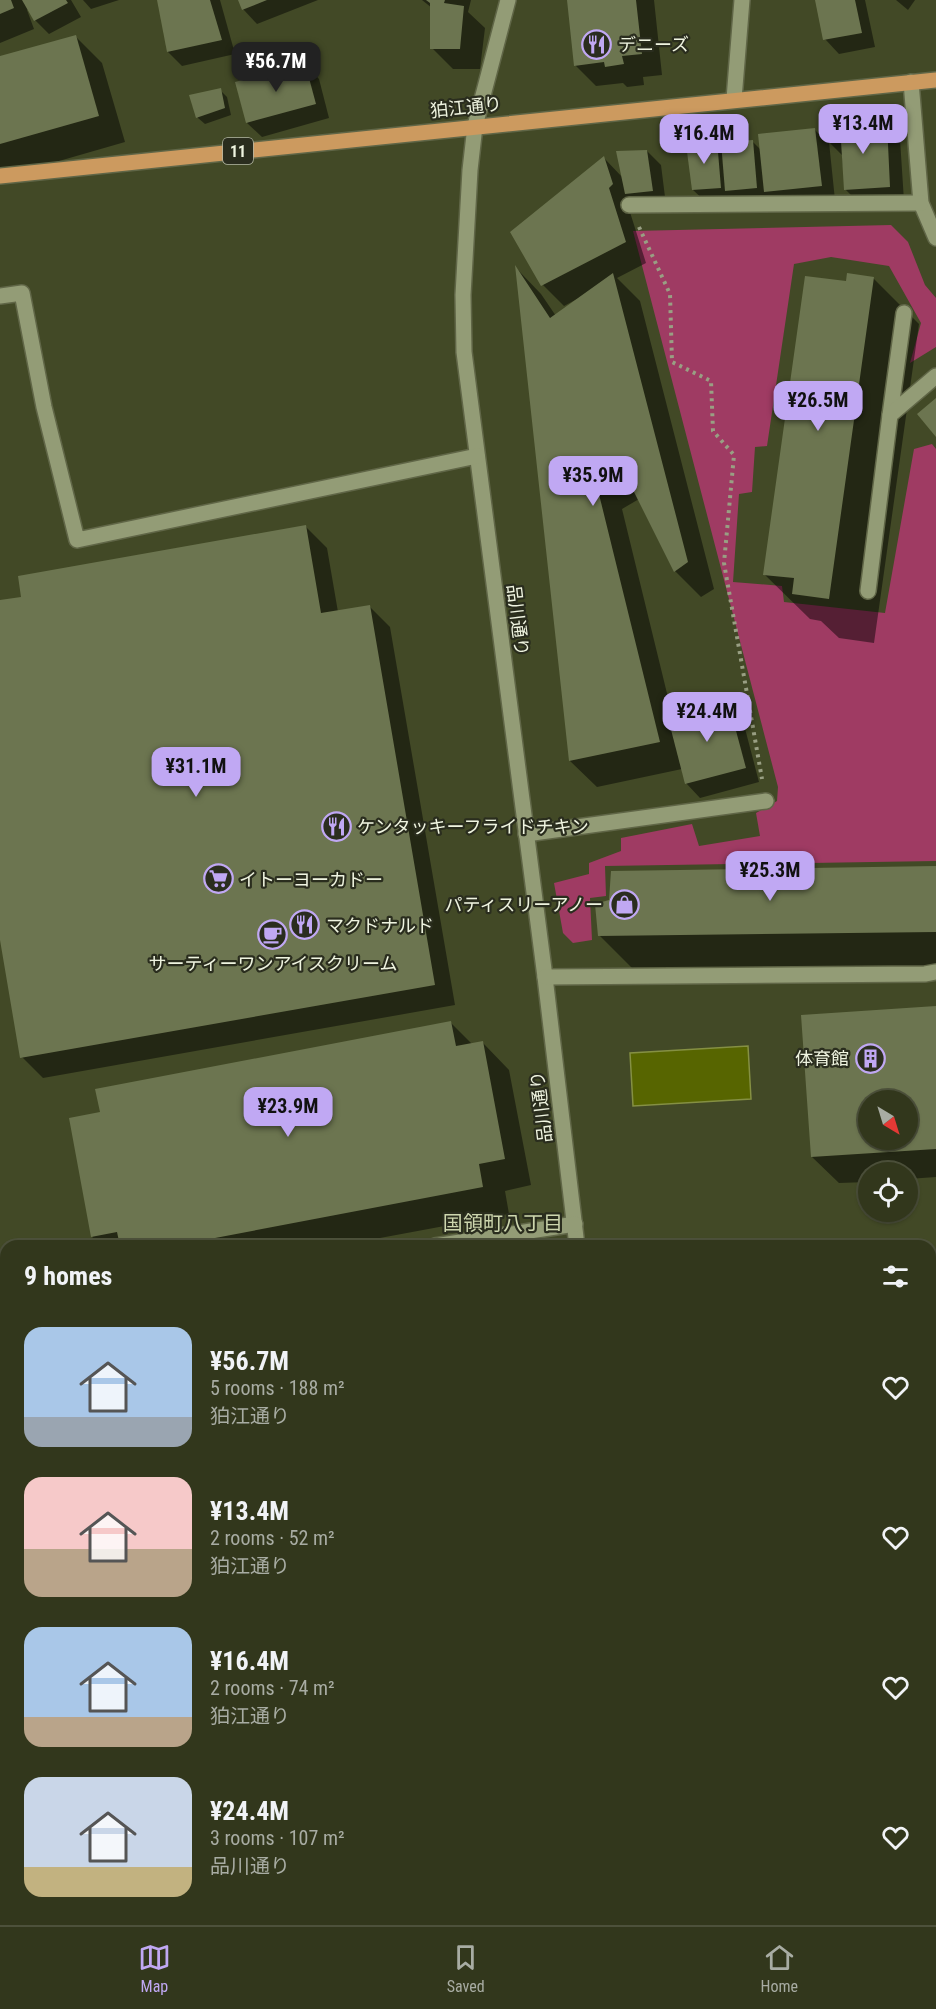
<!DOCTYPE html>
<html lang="en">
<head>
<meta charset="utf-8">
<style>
	body { margin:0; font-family:"Roboto Condensed","Noto Sans JP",sans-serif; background:#3a3f25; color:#f1f3f6; height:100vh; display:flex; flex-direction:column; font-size:22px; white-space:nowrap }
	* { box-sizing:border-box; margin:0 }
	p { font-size:20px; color:#a8aca3 }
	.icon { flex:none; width:33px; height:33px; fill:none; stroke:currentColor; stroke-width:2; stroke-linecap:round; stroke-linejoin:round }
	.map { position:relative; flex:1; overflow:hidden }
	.drawer { position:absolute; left:0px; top:1240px; width:936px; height:686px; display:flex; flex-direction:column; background:#32371c; border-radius:18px 18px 0 0; box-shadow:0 2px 4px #0004,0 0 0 2px #4d513b }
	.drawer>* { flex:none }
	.needle { width:39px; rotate:142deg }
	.tools { position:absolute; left:858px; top:1090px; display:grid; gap:12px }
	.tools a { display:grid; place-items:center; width:60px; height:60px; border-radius:50%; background:#32371c; box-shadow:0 2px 4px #0004,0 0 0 2px #4d513b; font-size:30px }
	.price { position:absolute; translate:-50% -51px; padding:0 14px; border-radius:12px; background:#c0a8f3; color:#111; font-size:20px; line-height:39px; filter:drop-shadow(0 2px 3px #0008) }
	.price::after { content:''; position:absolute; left:50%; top:36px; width:18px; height:14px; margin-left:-9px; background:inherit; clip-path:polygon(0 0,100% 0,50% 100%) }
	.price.on { background:#222; color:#fff }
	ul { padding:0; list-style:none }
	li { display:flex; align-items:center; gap:18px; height:150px; padding:0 24px }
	li span { display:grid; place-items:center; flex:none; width:168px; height:120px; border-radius:18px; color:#555 }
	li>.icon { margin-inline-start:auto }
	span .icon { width:72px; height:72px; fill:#fffc; stroke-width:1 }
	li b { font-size:26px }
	h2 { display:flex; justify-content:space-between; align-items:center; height:72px; padding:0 24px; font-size:26px }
	.tab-bar { display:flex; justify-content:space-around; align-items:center; height:84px; border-top:2px solid #4d513b; background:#32371c; font-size:16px; color:#a8aca3 }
	.tab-bar a { display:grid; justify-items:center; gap:3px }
	.tab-bar .on { color:#c0a8f3 }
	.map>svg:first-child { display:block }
	.green { fill:#9f3b63 }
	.water { fill:#576500; stroke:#859043; stroke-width:1.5 }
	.shadow { fill:#0007; fill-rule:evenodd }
	.building { fill:#6c7550; fill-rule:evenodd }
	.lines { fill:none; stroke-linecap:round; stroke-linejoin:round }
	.minor-casing { stroke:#606647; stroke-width:18 }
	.major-casing { stroke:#606647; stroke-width:18 }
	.path { stroke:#999f83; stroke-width:4; stroke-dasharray:3 4.5; stroke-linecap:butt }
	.minor { stroke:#939c76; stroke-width:15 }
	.major { stroke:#cc9a5f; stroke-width:15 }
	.labels { text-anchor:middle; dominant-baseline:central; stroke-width:4.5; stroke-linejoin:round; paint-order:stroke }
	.shield { fill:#2a2d1e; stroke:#b4b8a6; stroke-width:1.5 }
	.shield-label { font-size:16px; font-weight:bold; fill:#eff4e0 }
	.poi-label { font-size:18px; fill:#eff4e0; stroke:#2a2d1e; text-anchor:start }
	.street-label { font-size:18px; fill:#eff4e0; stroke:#2a2d1e }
	.neighbourhood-label { font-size:20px; fill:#cdd6ae; stroke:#2a2d1e }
</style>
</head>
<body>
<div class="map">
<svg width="936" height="1925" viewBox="0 0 936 1925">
	<rect width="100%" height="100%" fill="#424926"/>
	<path class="green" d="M891,225L908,242L925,285L936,298V347L910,363L921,323L889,266L831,257L794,264L767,446L755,447L752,492L739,494L733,582L782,586L784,602L885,613L914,449L932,444L936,449V861L605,866L606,896L590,898L592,940L573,943L563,933L554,883L589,874V863L621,851V838L692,824L699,846L760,836L756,813L777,801L778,787L633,231Z"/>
	<path class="water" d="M748,1046L751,1099L633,1106L630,1053Z"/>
	<g class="shadow">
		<path d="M0,0H71L81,17L49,34L35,20L29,9L27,10L34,29L0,43Z"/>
		<path d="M83,0H119L91,9Z"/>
		<path d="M158,0H220L235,54L182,66L168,52Z"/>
		<path d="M240,0H318L257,24L243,9Z"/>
		<path d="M422,0H471L468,12L485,28L480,69H453L432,48V8Z"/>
		<path d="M568,0H654L662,75L643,77L644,85L627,87L623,83L596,86L575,65Z"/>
		<path d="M817,0H865L875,47L839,54L825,39Z"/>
		<path d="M896,0H915L908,10Z"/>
		<path d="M75,36L102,63L125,142L0,178V58Z"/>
		<path d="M305,64L319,79L329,118L262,137L247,123Z"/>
		<path d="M220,90L227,97L231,115L205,124L198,118L191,97Z"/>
		<path d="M886,124L900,139L904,201L860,204L845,189L842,155L829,142L835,200L780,206L770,196V201L708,204L693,190L716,142L723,149L752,141L761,150L815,130L828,143L827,128Z"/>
		<path d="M647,151L661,165L666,205L629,209L646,263L617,278L640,301L714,589L701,597L675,571L639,499L622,509L673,718L728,703L742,717L759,782L700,798L686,783L682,769L597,787L570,761L517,269L541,294L556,316L578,300L577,299L564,306L543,285L604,158L623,178Z"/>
		<path d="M873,278L919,324L874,643L839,638L821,621L810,619L764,574L848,283Z"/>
		<path d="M306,527L327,548L338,612L369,606L390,627L455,1005L43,1078L22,1057L0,931V602L23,598Z"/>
		<path d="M936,867V977L644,980L599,935Z"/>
		<path d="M936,1008V1177L908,1179V1173H868V1182L839,1183L812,1157ZM868,1101H908V1140H868Z"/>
		<path d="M451,1023L473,1045L483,1043L509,1070L531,1185L505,1191L509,1214L337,1246H102L92,1237Z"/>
		<path d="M936,1611V1723L930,1724V1612Z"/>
		<path d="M930,1887H934L936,1889V1925H709L711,1920H930Z"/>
		<path d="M96,1920H363L364,1925H97Z"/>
	</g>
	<g class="building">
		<path d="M0,0H11L14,8L0,14Z"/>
		<path d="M22,0H66L68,3L34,21Z"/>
		<path d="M157,0H210L222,40L167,52Z"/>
		<path d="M238,0H267L242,10Z"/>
		<path d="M426,0H445L444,3L464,6L460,49H430V3Z"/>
		<path d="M567,0H636L642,54L622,56L624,64L605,67L604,62L574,66Z"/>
		<path d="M815,0H855L862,33L823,40Z"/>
		<path d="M76,35L99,116L0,144V56Z"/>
		<path d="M305,63L316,104L246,123L235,82Z"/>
		<path d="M221,88L225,108L196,118L189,95Z"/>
		<path d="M887,123L890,187L844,190L841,141H826L825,126Z"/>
		<path d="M815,128L822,186L764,192L758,134Z"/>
		<path d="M717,140L721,188L692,190L686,144Z"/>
		<path d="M753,140L757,188L725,191L721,142Z"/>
		<path d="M647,150L653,191L625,194L616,151Z"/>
		<path d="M604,156L613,184L609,188L626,242L541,286L510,232Z"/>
		<path d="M515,265L550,318L613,273L688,562L674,572L622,468L596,482L660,742L569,761Z"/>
		<path d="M847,273L874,277L829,599L792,594L794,578L763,575L805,276L846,281Z"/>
		<path d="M936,398V437L917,414Z"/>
		<path d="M306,525L321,613L370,605L435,985L20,1058L0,940V600L21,597L18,576Z"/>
		<path d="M728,701L746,768L685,784L668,718Z"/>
		<path d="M936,866V932L598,936L595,904L609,900L611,871Z"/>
		<path d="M936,1006V1149L811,1157L801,1015ZM868,1101H908V1140H868Z"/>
		<path d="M451,1021L456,1046L483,1041L505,1159L479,1164L483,1187L173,1246H120L117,1232L91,1237L69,1118L100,1112L95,1089Z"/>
		<path d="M930,1610H936V1701L930,1702Z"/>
		<path d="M934,1885L936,1925H708L709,1920H930V1886Z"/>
		<path d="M94,1920H289V1921L268,1925H95Z"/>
	</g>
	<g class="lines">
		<defs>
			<g id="minor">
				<path d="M508,0L475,126L470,170L463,295L464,352L545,977L577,1246"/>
				<path d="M911,82L921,203L936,238"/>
				<path d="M734,99L742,0"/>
				<path d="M629,205L921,203"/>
				<path d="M0,296L22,293L44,407L77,540L477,456"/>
				<path d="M890,415L904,313"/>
				<path d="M868,591L890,415L936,376"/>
				<path d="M526,834L766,801"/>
				<path d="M545,977L925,974L936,972"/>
				<path d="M435,1246L575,1224"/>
				<path d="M0,1316L6,1315"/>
				<path d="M0,1401L6,1446"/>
				<path d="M930,1834L936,1833"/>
				<path d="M40,1920V1925"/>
				<path d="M629,1920L630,1925"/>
				<path d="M587,1925L595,1920"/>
			</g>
			<path id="major" d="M0,176L936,80"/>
		</defs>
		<use href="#minor" class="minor-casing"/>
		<use href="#major" class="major-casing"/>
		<path class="path" d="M639,227L670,294L672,362L711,381L713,431L734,455L724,563L762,779"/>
		<use href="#minor" class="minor"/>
		<use href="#major" class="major"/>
	</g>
	<defs>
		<symbol id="restaurant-ring" viewBox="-11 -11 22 22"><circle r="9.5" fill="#2a2d1e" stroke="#c0a8f3" stroke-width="1.5"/><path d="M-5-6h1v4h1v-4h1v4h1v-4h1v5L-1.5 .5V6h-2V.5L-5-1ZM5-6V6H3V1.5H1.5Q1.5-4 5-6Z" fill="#c0a8f3"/></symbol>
		<symbol id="supermarket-ring" viewBox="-11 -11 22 22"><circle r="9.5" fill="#2a2d1e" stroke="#c0a8f3" stroke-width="1.5"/><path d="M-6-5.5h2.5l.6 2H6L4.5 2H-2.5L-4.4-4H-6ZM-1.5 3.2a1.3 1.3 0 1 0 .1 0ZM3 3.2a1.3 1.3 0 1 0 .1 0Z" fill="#c0a8f3"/></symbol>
		<symbol id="shop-ring" viewBox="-11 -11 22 22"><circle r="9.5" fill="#2a2d1e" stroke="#c0a8f3" stroke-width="1.5"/><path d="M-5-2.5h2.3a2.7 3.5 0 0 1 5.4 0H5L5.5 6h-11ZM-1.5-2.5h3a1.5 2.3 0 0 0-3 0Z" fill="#c0a8f3"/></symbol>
		<symbol id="cafe-ring" viewBox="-11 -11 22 22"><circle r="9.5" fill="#2a2d1e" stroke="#c0a8f3" stroke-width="1.5"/><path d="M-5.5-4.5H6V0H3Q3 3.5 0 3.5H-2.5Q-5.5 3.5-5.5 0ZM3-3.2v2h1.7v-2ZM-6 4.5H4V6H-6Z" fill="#c0a8f3"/></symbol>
		<symbol id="building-ring" viewBox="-11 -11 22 22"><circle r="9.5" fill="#2a2d1e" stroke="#c0a8f3" stroke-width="1.5"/><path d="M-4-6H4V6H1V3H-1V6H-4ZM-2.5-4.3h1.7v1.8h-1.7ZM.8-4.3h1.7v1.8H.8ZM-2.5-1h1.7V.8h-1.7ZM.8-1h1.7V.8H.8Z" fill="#c0a8f3"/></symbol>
	</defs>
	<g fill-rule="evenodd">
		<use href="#restaurant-ring" x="580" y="28" width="33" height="33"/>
		<use href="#restaurant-ring" x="320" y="810" width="33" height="33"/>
		<use href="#supermarket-ring" x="202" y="862" width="33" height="33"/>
		<use href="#shop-ring" x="608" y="888" width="33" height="33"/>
		<use href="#restaurant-ring" x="288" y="908" width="33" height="33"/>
		<use href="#cafe-ring" x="256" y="918" width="33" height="33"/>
		<use href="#building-ring" x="854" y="1042" width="33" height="33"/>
	</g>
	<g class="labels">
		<rect class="shield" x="223" y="138" width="30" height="26" rx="4.5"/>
		<g class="shield-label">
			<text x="238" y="151">11</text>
		</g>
		<g class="poi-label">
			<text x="618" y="44">デニーズ</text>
			<text x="357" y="826">ケンタッキーフライドチキン</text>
			<text x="239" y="879">イトーヨーカドー</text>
			<text x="603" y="904" text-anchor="end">パティスリーアノー</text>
			<text x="326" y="925">マクドナルド</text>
			<text x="273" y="963" text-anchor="middle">サーティーワンアイスクリーム</text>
			<text x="849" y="1058" text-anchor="end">体育館</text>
		</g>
		<g class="street-label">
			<text transform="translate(466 107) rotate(-6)">狛江通り</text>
			<text transform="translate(518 620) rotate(83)">品川通り</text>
			<text transform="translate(541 1107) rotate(-97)">品川通り</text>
		</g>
		<g class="neighbourhood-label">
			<text x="503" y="1223">国領町八丁目</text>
		</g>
	</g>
</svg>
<div class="tools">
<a><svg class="needle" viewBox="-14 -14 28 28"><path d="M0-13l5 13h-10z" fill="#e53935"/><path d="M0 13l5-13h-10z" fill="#a8aca3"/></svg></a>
<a><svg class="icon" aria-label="locate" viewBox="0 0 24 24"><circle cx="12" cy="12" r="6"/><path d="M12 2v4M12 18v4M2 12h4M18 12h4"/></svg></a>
</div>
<b class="price on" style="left:276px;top:93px">¥56.7M</b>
<b class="price" style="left:863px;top:155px">¥13.4M</b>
<b class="price" style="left:704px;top:165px">¥16.4M</b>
<b class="price" style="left:818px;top:432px">¥26.5M</b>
<b class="price" style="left:593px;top:507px">¥35.9M</b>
<b class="price" style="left:707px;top:743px">¥24.4M</b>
<b class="price" style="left:196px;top:798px">¥31.1M</b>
<b class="price" style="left:770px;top:902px">¥25.3M</b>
<b class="price" style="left:288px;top:1138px">¥23.9M</b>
<section class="drawer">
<h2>9 homes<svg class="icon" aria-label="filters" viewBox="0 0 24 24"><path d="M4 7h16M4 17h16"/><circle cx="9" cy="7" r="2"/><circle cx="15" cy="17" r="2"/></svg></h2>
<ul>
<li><span style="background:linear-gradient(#a9c7e8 75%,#9aa5b1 0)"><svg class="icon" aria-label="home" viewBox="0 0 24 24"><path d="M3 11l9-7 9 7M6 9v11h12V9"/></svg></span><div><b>¥56.7M</b><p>5 rooms · 188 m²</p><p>狛江通り</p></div><svg class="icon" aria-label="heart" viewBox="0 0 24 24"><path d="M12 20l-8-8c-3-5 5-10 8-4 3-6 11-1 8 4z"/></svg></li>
<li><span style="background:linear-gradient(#f6c9c9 60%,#b9a48a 0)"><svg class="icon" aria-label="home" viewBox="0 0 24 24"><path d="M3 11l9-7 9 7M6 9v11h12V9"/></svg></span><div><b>¥13.4M</b><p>2 rooms · 52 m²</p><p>狛江通り</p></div><svg class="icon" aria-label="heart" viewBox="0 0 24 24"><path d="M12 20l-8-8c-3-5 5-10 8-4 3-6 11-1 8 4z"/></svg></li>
<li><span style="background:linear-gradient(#a9c7e8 75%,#b9a48a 0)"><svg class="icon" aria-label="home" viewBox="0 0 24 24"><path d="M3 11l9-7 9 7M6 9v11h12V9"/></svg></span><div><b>¥16.4M</b><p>2 rooms · 74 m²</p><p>狛江通り</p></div><svg class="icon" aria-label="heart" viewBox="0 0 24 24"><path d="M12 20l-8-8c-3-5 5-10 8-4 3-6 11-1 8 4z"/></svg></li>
<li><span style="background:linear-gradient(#c9d6e8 75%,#c2b280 0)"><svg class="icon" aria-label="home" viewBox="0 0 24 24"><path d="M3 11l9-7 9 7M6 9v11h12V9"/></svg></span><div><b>¥24.4M</b><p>3 rooms · 107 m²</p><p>品川通り</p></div><svg class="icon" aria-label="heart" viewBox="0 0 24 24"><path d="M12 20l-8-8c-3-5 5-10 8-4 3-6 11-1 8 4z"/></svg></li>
</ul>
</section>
</div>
<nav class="tab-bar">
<a class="on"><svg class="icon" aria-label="map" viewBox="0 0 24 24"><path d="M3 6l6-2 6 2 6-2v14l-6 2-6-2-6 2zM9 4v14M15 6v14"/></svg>Map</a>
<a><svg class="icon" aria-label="saved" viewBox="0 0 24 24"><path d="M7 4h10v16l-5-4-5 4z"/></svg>Saved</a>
<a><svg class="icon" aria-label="home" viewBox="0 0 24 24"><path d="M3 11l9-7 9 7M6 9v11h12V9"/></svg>Home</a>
</nav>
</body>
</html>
